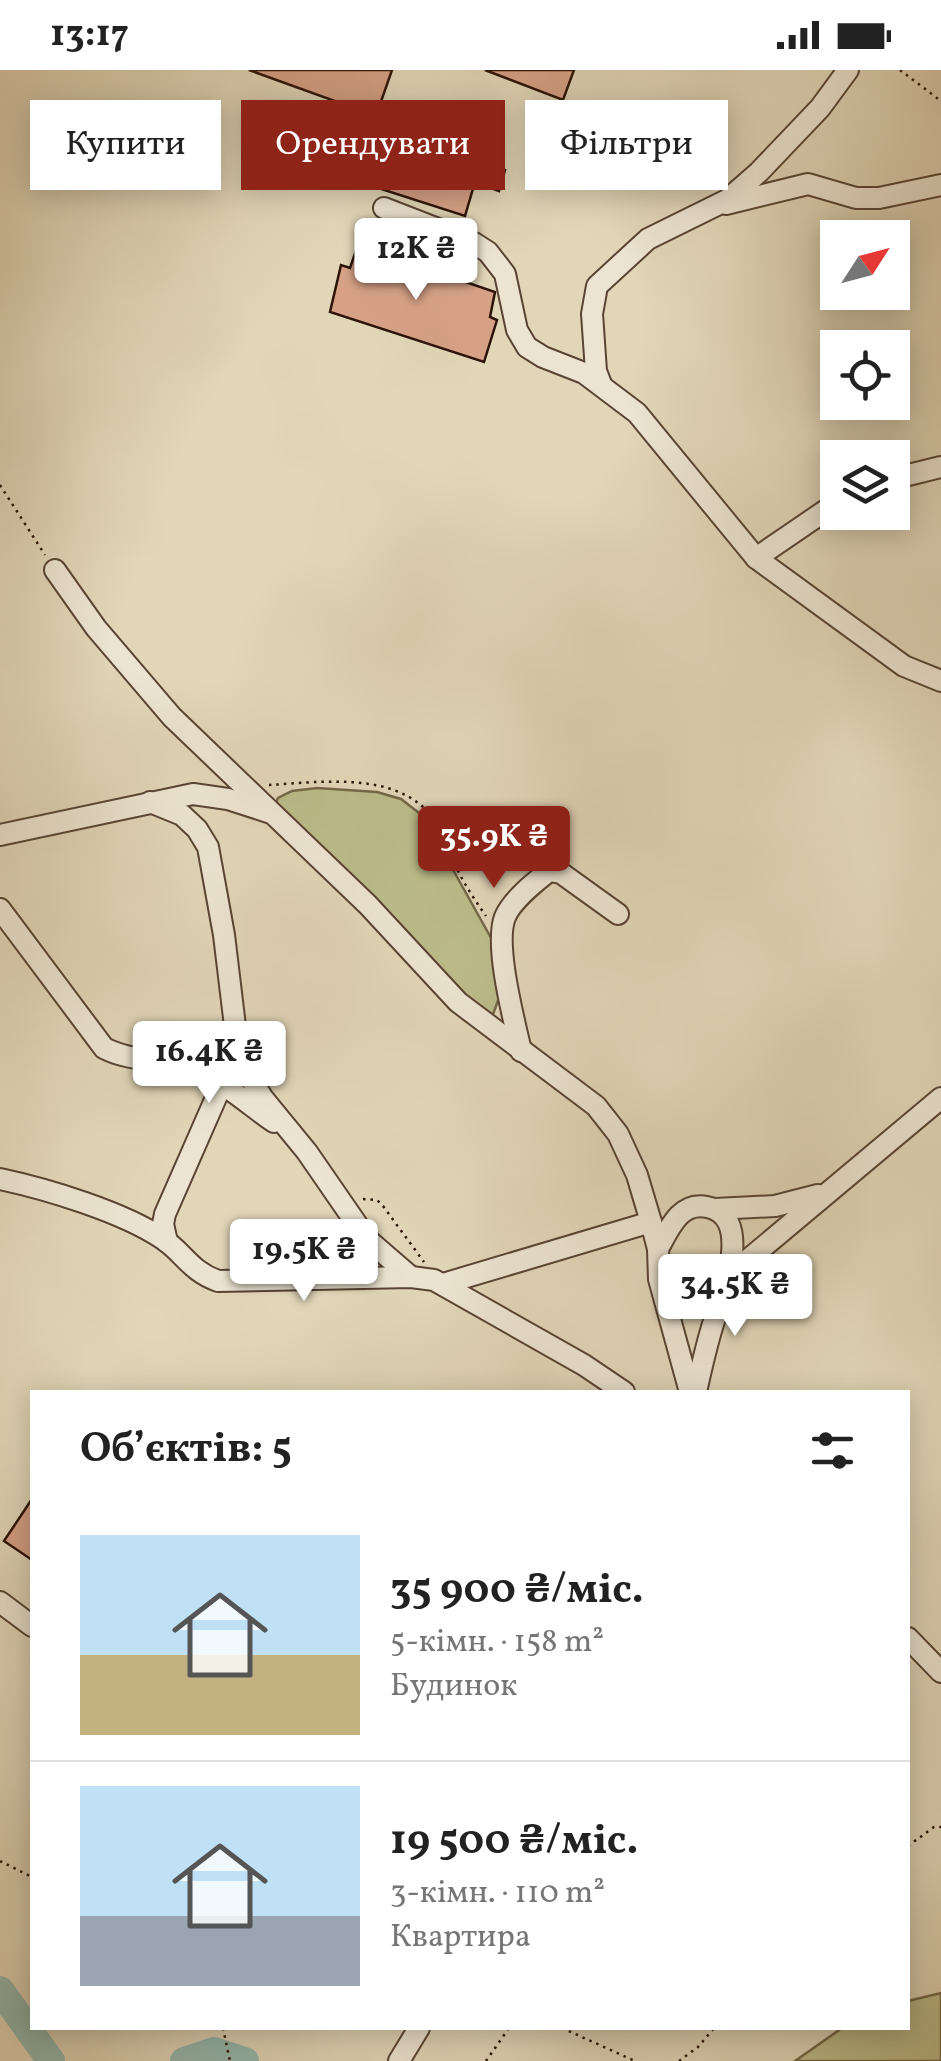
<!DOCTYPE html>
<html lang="uk">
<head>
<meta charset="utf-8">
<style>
	body { margin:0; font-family:Vollkorn,serif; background:#f6f6f6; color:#222; height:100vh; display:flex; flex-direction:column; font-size:38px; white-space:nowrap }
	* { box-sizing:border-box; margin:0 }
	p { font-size:32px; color:#767676 }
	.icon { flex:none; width:55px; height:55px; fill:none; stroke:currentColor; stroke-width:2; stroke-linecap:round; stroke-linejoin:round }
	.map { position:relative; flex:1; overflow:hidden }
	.panel { position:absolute; left:30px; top:1320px; width:880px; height:640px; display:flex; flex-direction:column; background:#fff; border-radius:0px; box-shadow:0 5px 25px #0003 }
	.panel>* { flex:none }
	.top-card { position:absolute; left:30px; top:30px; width:882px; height:90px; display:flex; gap:20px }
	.needle { width:65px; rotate:54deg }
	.buttons { position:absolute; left:820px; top:150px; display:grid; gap:20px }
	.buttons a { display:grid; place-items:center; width:90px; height:90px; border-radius:0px; background:#fff; box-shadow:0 5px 25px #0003; font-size:50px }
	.price { position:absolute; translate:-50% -85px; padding:0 22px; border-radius:10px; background:#fff; color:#222; font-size:32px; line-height:65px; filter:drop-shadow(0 2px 5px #0008) }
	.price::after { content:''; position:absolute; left:50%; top:60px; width:30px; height:22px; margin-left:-15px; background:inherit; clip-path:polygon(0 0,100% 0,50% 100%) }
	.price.selected { background:#8f2418; color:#fff }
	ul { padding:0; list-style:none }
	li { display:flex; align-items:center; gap:30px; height:250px; padding:0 50px }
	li+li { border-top:2px solid #e0e0e0 }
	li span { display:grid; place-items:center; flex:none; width:280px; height:200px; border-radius:0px; color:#555 }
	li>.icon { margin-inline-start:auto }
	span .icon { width:120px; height:120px; fill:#fffc; stroke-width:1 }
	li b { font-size:42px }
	h2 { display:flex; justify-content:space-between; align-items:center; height:120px; padding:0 50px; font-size:42px }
	.tag { padding:0 35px; border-radius:0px; background:#fff; box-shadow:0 5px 25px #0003; font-size:35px; line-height:90px }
	.tag.selected { background:#8f2418; color:#fff }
	.status { display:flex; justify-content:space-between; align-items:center; height:70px; padding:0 50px; background:#fff; direction:ltr }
	.status svg { height:28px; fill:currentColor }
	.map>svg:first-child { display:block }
	.green { fill:#bbbb89; stroke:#746848; stroke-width:2.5 }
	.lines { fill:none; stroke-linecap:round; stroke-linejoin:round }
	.river { stroke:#94b9ae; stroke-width:28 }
	.building { fill:#d6a187; stroke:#2c1407; stroke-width:2.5 }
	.minor-casing { stroke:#594433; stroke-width:24 }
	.path { stroke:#2c1407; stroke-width:2.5; stroke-dasharray:2.5 5; stroke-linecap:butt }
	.minor { stroke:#ece4d1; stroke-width:20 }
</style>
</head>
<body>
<div class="status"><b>13:17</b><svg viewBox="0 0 49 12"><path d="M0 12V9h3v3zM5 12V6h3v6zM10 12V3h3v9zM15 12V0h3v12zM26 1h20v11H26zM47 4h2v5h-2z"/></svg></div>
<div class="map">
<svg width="941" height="1991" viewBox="0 0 941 1991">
	<rect width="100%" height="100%" fill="#e1d6b8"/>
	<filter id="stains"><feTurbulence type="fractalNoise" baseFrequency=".002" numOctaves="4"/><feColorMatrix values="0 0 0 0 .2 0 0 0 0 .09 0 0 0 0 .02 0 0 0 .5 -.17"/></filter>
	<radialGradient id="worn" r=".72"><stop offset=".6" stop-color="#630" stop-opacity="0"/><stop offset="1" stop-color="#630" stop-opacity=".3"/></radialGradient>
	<g class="green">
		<path d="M317,718L377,722L401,729L423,746L495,875L499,928L492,947L482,949L274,737L278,728L292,721Z"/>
		<path d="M941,1923V1991H795L842,1958H908V1931Z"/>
	</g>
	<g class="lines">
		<g class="river">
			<path d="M0,1920L51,1991"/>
			<path d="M184,1991L214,1981L245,1991"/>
		</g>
	</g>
	<g class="building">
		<path d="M249,0H392L376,46Z"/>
		<path d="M485,0H574L563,30Z"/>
		<path d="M467,87L505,100L499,121L475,112L465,146L378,118L388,88L460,111Z"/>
		<path d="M358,175L495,222L490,247L497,250L484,292L330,242L341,195L350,198Z"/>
		<path d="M32,1429V1490L4,1471Z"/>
	</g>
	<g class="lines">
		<defs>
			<g id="minor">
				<path d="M726,134L808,114L856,128H879L941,115"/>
				<path d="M384,138L474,173L488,182L505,204L517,260L527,277L543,287L584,303L637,343L756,488L904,596L941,611"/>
				<path d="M601,314L596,301L592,244L597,216L648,169L727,130L759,102L820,38L848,0"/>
				<path d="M892,409L941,397"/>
				<path d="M756,488L838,432"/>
				<path d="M55,500L96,558L172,647L368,835L458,932L596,1036L618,1064L637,1105L651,1152L658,1179L659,1209L690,1322"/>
				<path d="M150,732L182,745L197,759L208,777L224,865L239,989L262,1027L307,1082L367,1169L411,1207"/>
				<path d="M0,765L193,724L228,729L268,742"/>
				<path d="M0,839L104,978C131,992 160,988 187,997C219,1007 246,1033 274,1052"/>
				<path d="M521,981C514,950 494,875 505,847C512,830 535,812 549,801L561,803L618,844"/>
				<path d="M0,1109C47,1119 123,1142 163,1169C184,1183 190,1201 218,1211L411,1207L434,1210L584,1295L624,1322"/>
				<path d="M715,1139L775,1136L818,1125"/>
				<path d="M167,1172L163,1154L165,1144L222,1014"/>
				<path d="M658,1179C669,1159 680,1131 707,1137C755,1146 722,1227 713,1254C706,1277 701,1299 696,1322"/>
				<path d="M731,1204L941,1028"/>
				<path d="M443,1214L651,1152"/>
				<path d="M0,1532L32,1556"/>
				<path d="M908,1568L941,1602"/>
				<path d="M399,1991L419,1958"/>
			</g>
		</defs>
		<use href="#minor" class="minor-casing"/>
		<g class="path">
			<path d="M900,0L941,31"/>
			<path d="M0,415L45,485"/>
			<path d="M269,715C322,712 401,700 435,751C443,763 448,779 454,793C463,812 474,829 486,846"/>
			<path d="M363,1129L377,1130L383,1136L424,1192"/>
			<path d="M908,1776L934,1757H941"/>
			<path d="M0,1791L32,1807"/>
			<path d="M223,1958L230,1991"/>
			<path d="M562,1958L635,1991"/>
			<path d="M486,1991L509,1958"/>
			<path d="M679,1991L698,1977L714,1958"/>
		</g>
		<use href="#minor" class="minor"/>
	</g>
	<rect width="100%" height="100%" filter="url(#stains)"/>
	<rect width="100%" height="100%" fill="url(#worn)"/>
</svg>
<div class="buttons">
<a><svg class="needle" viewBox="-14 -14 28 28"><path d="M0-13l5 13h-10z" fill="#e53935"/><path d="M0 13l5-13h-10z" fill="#767676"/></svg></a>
<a><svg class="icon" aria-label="locate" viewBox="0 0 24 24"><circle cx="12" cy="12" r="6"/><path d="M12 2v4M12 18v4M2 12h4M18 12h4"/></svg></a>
<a><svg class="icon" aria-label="layers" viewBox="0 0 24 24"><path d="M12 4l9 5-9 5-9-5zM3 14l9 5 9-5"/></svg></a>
</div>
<b class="price" style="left:416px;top:233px">12K ₴</b>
<b class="price selected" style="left:494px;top:821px">35.9K ₴</b>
<b class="price" style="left:209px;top:1036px">16.4K ₴</b>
<b class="price" style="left:304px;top:1234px">19.5K ₴</b>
<b class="price" style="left:735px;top:1269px">34.5K ₴</b>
<div class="top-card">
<a class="tag">Купити</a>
<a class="tag selected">Орендувати</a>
<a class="tag">Фільтри</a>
</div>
<section class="panel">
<h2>Об’єктів: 5<svg class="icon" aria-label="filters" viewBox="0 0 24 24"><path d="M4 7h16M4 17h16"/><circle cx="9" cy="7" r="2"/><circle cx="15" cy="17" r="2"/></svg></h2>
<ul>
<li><span style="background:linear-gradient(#bfe0f5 60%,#c2b280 0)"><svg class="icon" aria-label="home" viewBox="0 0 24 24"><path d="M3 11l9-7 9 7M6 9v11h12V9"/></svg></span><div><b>35 900 ₴/міс.</b><p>5-кімн. · 158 m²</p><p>Будинок</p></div></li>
<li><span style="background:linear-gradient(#bfe0f5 65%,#9aa5b1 0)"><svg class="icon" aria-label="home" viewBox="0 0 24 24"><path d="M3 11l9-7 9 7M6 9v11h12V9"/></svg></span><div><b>19 500 ₴/міс.</b><p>3-кімн. · 110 m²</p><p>Квартира</p></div></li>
</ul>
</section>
</div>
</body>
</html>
